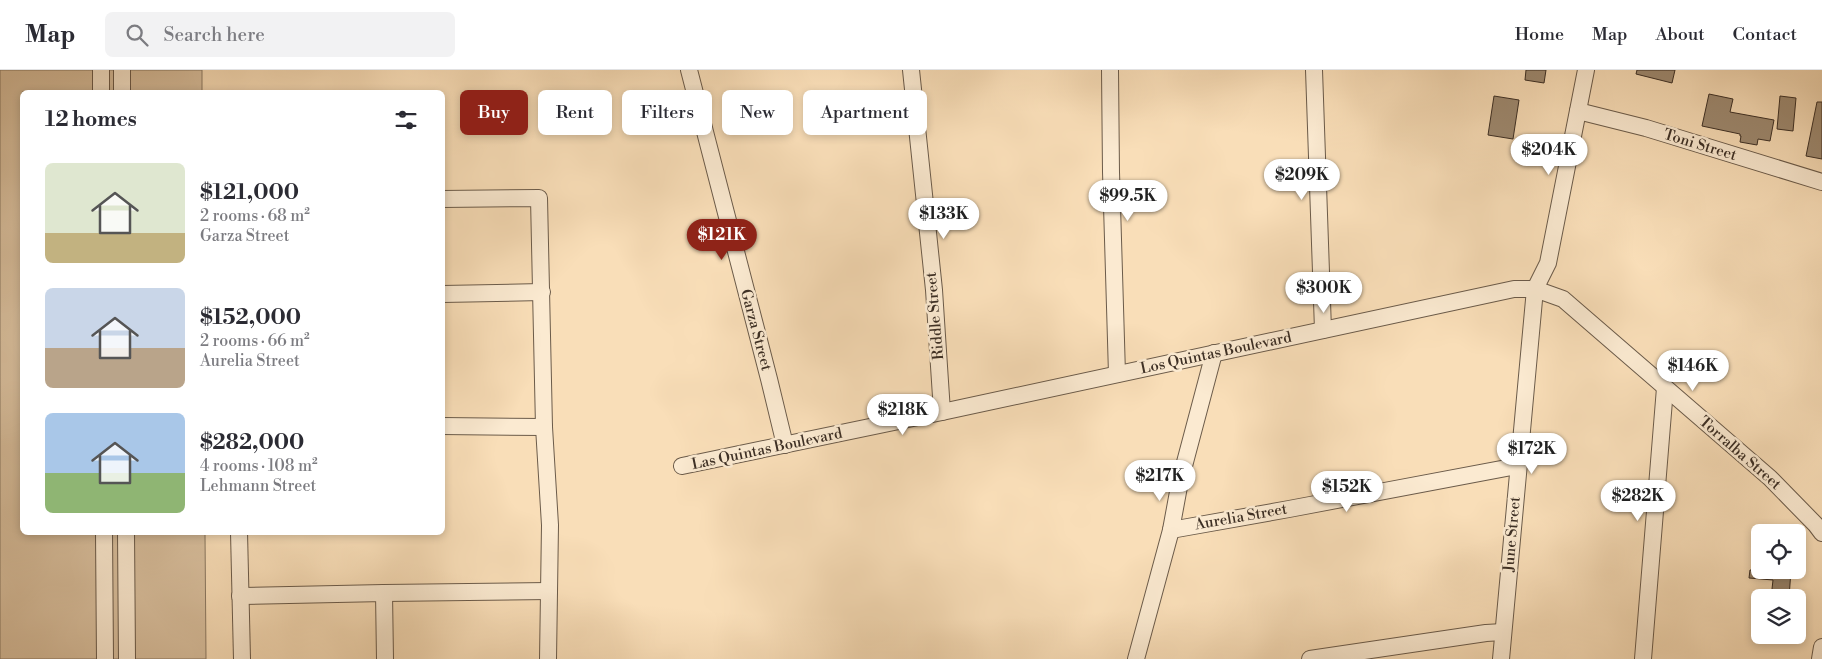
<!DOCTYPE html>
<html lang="en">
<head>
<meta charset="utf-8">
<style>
	body { margin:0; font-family:"Libre Bodoni",serif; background:#f2f2f3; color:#2b2b33; height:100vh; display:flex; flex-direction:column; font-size:19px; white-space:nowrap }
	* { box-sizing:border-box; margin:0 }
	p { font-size:16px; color:#7c7c81 }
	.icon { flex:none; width:28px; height:28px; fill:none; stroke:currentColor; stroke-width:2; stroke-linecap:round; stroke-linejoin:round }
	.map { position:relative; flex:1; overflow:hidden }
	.details { position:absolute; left:20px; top:20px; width:425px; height:445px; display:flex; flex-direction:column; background:#fff; border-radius:8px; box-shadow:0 2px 8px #0003 }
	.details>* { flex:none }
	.hud { position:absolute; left:460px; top:20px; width:475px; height:45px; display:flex; gap:10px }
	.fabs { position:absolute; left:1751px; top:454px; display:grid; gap:10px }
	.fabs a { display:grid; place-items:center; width:55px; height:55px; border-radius:8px; background:#fff; box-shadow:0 2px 8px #0003; font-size:25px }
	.price { position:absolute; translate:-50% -42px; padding:0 11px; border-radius:18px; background:#fff; color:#222; font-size:16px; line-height:32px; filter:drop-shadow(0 1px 2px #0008) }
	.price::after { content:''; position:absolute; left:50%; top:30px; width:15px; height:11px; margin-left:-8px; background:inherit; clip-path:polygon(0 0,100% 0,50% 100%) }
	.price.selected { background:#8f2418; color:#fff }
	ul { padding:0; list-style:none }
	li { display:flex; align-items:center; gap:15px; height:125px; padding:0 25px }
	li span { display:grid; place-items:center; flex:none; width:140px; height:100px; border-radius:8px; color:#555 }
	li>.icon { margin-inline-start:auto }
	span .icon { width:60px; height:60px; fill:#fffc; stroke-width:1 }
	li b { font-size:21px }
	h2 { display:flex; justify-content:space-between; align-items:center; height:60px; padding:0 25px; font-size:21px }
	.pill { padding:0 18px; border-radius:8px; background:#fff; box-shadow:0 2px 8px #0003; font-size:18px; line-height:45px }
	.pill.selected { background:#8f2418; color:#fff }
	header { display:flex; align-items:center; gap:30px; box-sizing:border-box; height:70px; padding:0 25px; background:#fff; border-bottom:1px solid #e1e1e2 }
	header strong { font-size:24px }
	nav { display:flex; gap:28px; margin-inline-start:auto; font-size:18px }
	.search { width:350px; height:45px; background:#f2f2f3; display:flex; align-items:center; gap:12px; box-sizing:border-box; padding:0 18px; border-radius:8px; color:#7c7c81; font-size:19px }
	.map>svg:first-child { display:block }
	.green { fill:#d9c09f; stroke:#8a7862 }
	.building { fill:#9e8a71; stroke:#3c2f25 }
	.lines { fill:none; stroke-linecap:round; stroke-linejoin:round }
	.minor-casing { stroke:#6b5b4a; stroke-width:18 }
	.minor { stroke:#fbead1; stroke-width:16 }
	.labels { text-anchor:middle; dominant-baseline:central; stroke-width:5; stroke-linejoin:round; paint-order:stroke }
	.street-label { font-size:15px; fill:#3c2f25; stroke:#fbead1 }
</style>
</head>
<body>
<header>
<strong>Map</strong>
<div class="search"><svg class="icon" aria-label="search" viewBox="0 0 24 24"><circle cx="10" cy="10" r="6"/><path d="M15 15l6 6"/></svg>Search here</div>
<nav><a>Home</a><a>Map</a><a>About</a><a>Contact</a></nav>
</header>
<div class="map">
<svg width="1822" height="589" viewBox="0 0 1822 589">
	<rect width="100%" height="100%" fill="#f9deb8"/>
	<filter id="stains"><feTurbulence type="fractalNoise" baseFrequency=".004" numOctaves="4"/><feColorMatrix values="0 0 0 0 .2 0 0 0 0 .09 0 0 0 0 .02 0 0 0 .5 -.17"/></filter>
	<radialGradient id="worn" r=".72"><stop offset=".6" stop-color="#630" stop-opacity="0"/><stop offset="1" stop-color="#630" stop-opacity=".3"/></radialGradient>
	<path class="green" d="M0,0H202V22H22V462L205,463L206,589H0Z"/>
	<g class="building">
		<path d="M1526,0H1546L1544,13L1525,10Z"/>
		<path d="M1637,0H1675L1672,13L1636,4Z"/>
		<path d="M1709,24L1733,29L1730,42L1774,50L1770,71L1758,69L1757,75L1740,72L1741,66H1740V64L1702,56Z"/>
		<path d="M1494,26L1519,30L1513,69L1488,65Z"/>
		<path d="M1780,26L1796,28L1793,61L1777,59Z"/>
		<path d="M1817,32H1822V89L1806,86Z"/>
		<path d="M1750,500H1791L1789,528H1771L1773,510L1749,508Z"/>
	</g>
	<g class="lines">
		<defs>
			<g id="minor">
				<path d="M101,0V22"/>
				<path d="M122,0V22"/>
				<path d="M689,0L769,309L785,375"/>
				<path d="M911,0L934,220L942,342"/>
				<path d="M1110,0L1111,102L1117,304"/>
				<path d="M1314,0L1323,260"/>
				<path d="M1578,41L1646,58L1822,112"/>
				<path d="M442,129L539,128L544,357L550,455L548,589"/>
				<path d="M442,224L542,222"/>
				<path d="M442,356L544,357"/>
				<path d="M682,396L942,342L1514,219H1535L1563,229L1770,408L1816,455L1822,463"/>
				<path d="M1171,460L1289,439L1517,396"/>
				<path d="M104,462L105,589"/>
				<path d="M126,462L127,589"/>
				<path d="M239,462L242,589"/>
				<path d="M384,523L549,521"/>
				<path d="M240,526L384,523L385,589"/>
				<path d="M1136,589L1171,460L1180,411L1214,283"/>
				<path d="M1310,589L1486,563L1503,562"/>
				<path d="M1501,589L1535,219L1548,193L1586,0"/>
				<path d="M1643,589L1665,318"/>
				<path d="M1820,589L1822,577"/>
			</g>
		</defs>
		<use href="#minor" class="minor-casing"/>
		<use href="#minor" class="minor"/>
	</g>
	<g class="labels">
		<g class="street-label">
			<text transform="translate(1700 75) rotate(17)">Toni Street</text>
			<text transform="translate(935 246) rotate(-95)">Riddle Street</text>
			<text transform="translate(756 260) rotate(75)">Garza Street</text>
			<text transform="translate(1216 283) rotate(-12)">Los Quintas Boulevard</text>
			<text transform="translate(767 379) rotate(-12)">Las Quintas Boulevard</text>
			<text transform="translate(1740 383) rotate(41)">Torralba Street</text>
			<text transform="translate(1241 447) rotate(-10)">Aurelia Street</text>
			<text transform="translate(1512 464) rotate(-85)">June Street</text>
		</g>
	</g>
	<rect width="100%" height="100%" filter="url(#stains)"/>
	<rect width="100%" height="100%" fill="url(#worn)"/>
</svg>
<div class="fabs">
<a><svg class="icon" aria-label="locate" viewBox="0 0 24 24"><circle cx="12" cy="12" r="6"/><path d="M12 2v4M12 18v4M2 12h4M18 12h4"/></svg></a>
<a><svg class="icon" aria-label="layers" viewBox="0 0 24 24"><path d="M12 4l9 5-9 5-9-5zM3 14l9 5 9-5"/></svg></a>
</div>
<b class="price" style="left:1549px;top:106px">$204K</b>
<b class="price" style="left:1302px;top:131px">$209K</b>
<b class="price" style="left:1128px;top:152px">$99.5K</b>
<b class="price" style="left:944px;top:170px">$133K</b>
<b class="price selected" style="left:722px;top:191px">$121K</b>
<b class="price" style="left:1324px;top:244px">$300K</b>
<b class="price" style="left:1693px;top:322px">$146K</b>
<b class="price" style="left:903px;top:366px">$218K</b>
<b class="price" style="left:1532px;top:405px">$172K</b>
<b class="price" style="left:1160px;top:432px">$217K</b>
<b class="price" style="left:1347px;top:443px">$152K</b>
<b class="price" style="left:1638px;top:452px">$282K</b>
<div class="hud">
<a class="pill selected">Buy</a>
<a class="pill">Rent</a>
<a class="pill">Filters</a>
<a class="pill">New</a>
<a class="pill">Apartment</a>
</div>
<section class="details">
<h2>12 homes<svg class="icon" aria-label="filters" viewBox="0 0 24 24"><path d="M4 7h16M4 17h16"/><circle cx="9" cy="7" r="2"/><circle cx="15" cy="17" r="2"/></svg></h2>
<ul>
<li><span style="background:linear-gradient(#dfe7d0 70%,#c2b280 0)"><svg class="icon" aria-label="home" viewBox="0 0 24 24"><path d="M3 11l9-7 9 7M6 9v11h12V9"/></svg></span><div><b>$121,000</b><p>2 rooms · 68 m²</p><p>Garza Street</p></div></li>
<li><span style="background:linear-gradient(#c9d6e8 60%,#b9a48a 0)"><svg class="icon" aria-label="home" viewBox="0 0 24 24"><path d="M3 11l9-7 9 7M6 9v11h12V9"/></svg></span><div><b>$152,000</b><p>2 rooms · 66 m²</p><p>Aurelia Street</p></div></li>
<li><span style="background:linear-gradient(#a9c7e8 60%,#8fb573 0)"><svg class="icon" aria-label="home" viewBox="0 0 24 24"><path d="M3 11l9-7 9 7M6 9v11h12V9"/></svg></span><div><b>$282,000</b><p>4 rooms · 108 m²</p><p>Lehmann Street</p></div></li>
</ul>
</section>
</div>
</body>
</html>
